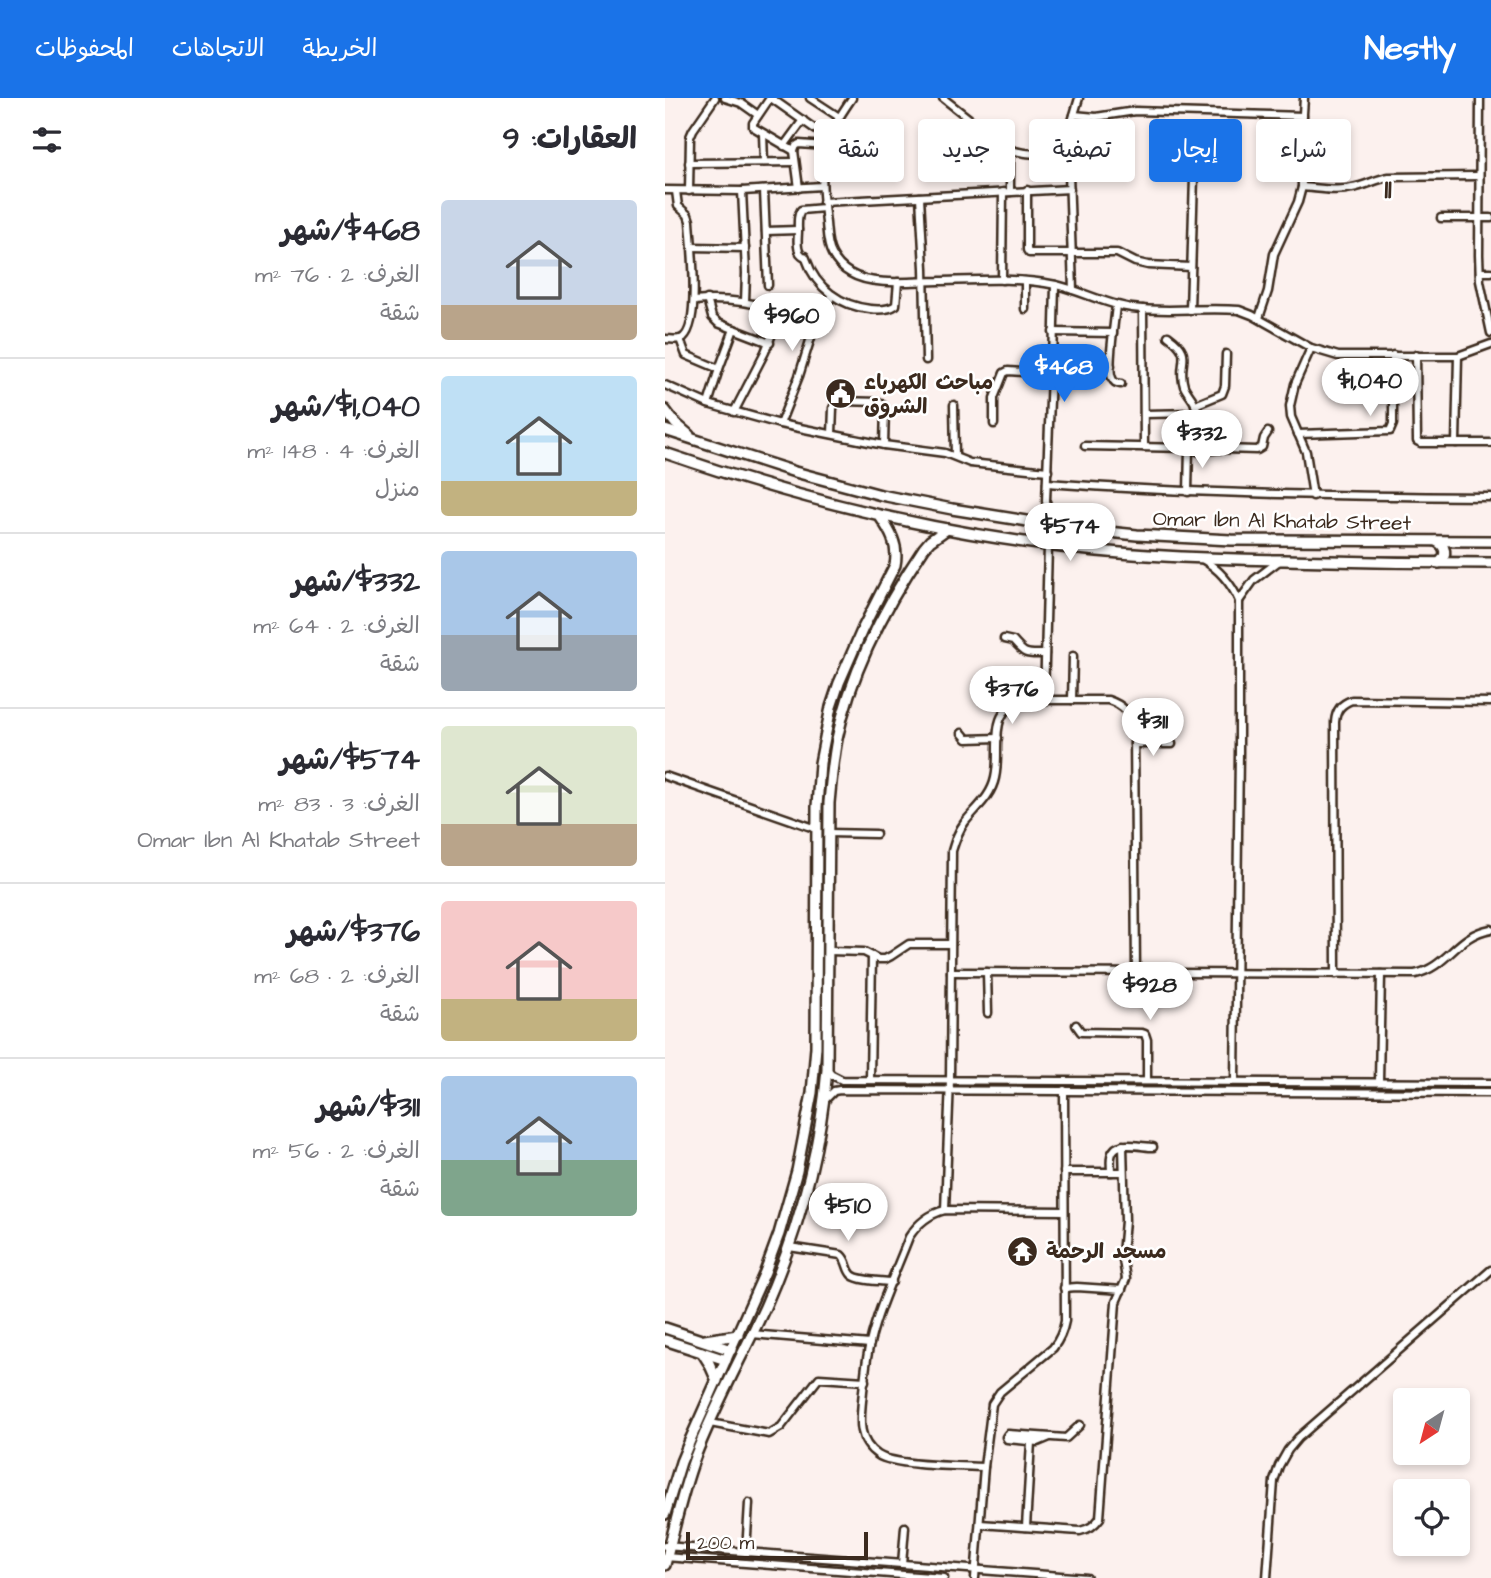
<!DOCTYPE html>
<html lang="ar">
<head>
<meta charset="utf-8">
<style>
	body { margin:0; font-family:"Architects Daughter","Playpen Sans Arabic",sans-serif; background:#f7f7f7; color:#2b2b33; direction:rtl; height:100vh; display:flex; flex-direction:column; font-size:26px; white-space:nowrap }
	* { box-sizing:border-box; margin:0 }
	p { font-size:23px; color:#7c7c81 }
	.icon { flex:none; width:38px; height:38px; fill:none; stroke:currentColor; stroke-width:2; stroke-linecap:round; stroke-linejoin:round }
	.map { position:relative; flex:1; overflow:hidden; direction:ltr }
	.panel { display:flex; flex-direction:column; background:#fff; width:665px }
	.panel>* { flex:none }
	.guide { position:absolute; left:21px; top:21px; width:665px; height:63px; direction:rtl; display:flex; gap:14px }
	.needle { width:46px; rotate:216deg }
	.tools { position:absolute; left:728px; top:1290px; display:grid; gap:14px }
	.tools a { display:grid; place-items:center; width:77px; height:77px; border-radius:7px; background:#fff; box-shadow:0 4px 10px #0003; font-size:35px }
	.scale { position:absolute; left:21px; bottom:18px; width:182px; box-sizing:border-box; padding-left:7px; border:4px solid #3b2a1e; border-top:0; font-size:19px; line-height:24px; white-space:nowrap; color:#3b2a1e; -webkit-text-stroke:5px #fff; paint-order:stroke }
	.price { position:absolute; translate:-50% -60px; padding:0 16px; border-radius:24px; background:#fff; color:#222; font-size:23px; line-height:46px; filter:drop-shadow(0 2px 4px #0008) }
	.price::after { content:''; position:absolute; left:50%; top:42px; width:21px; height:16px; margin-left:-10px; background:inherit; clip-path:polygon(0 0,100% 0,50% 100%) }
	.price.current { background:#1a73e8; color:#fff }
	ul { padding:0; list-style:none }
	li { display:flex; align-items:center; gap:21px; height:175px; padding:0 28px }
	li+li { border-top:2px solid #e1e1e2 }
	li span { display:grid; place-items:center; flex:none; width:196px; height:140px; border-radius:7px; color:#555 }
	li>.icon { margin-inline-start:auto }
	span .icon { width:84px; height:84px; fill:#fffc; stroke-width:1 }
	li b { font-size:30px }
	h2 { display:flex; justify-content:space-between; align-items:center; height:84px; padding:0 28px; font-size:30px }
	.tag { padding:0 24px; border-radius:7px; background:#fff; box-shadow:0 4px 10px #0003; font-size:24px; line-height:63px }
	.tag.current { background:#1a73e8; color:#fff }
	header { display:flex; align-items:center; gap:42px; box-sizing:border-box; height:98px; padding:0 35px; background:#1a73e8; color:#fff }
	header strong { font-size:33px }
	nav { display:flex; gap:38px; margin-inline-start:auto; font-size:24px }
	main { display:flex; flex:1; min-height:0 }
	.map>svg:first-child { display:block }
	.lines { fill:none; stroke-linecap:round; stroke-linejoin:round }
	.street-casing { stroke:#3b2a1e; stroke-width:11 }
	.secondary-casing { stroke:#3b2a1e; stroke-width:14 }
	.street { stroke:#fff; stroke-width:6 }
	.secondary { stroke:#fff; stroke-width:9 }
	.labels { text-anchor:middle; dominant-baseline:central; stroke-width:5; stroke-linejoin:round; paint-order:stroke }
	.poi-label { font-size:21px; font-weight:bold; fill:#3b2a1e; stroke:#fff; text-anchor:start }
	.street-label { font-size:21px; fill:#3b2a1e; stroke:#fff }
	.district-label { font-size:28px; font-weight:bold; fill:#3b2a1e; stroke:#fff }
</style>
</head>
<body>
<header>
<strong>Nestly</strong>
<nav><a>الخريطة</a><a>الاتجاهات</a><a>المحفوظات</a></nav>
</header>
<main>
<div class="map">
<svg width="826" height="1480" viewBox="0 0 826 1480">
	<rect width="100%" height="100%" fill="#fcf1ee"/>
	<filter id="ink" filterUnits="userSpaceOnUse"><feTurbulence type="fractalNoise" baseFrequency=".0143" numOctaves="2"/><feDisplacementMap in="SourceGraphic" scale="14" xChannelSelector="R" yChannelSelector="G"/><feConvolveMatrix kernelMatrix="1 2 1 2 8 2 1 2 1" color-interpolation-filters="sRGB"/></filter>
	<g filter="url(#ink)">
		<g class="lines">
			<defs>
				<g id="street">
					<path d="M60,0L76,5L93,17"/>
					<path d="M105,0L88,25V29L129,53"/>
					<path d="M106,0L164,41"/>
					<path d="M145,0L174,19"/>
					<path d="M187,0C177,15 167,29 162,46C154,72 158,99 161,125C162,136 162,147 167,156C171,164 178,171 185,175C208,189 249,183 274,183C313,182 353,179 391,187C417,193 439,206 467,210C502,215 538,209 574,212L587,217L646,250L673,258H793L826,246"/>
					<path d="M278,0L340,49C358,59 384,55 404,56"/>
					<path d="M815,0L814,157L815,183L826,235"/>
					<path d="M409,17L431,19L470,13L638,18"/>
					<path d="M98,36L99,64"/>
					<path d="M119,48L138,22"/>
					<path d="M345,51V94"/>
					<path d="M24,65L130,64"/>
					<path d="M637,89C653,90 671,94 687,90C700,88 711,81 724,79L813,78"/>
					<path d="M134,90L129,53L131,48L134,46L161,48"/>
					<path d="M0,92L77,93L157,88"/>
					<path d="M99,92L103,187"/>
					<path d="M362,92V152L364,155H452L470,164L483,167L526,169"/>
					<path d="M24,93L25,39L28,32L50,0"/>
					<path d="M77,93L81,175L80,204"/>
					<path d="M255,99L259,170L261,262"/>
					<path d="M158,104L405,91"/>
					<path d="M159,110L136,112C132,118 133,125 133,133C133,140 131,149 135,155C142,163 138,153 142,163C151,190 176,208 205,211C214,212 224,212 231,207L233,184"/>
					<path d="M776,120H826"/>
					<path d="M101,133L133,132"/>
					<path d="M27,149L80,150"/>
					<path d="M815,174H826"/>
					<path d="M337,182L338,94"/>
					<path d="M360,183V211"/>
					<path d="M408,192L403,46L405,30L414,0"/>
					<path d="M42,201L47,219L53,225L105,245"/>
					<path d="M29,203C60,200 87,204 116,213L100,254L69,314"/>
					<path d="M451,207C450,220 442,271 447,280C449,285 451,285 456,286"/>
					<path d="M478,211L479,349"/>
					<path d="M525,212L529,79"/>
					<path d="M594,220L603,193L609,156L633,104L637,89L636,47L639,0"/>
					<path d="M388,234L448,235"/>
					<path d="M503,238C531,258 511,263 519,288C522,295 528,300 531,308C535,321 533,339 533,353"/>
					<path d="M0,241C5,241 12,242 16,241C37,231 26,144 25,123L23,117L13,108L11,93"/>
					<path d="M15,241L21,257L54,271"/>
					<path d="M646,250L630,286L625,308L626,319L641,354L648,398"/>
					<path d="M751,257L752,343L756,345H826"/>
					<path d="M388,265L446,268"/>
					<path d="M0,287L43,306L115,326L219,347L280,355L305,365L383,373"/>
					<path d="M43,306L54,271L69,231"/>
					<path d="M289,307L290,358"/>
					<path d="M530,307L557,296L560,288L561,256"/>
					<path d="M479,316L532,315"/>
					<path d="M115,326L134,278L148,233L154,225L167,197"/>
					<path d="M329,326V300L339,275L343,273L386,276"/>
					<path d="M167,336L168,310L171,305L176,303L214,304L220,309L219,347"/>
					<path d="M633,336L725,333L728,326V257"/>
					<path d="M791,345L793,258"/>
					<path d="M420,348L524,350L533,353L558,351L592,352L597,349L599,340L603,334"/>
					<path d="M382,385C530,396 678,398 826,399"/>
					<path d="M523,394L524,350"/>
					<path d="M385,426L381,403L386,276L388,265L390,187"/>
					<path d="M537,461C554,471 566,485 574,503V654L570,983"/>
					<path d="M574,503L589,482L614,463"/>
					<path d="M339,541L348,543C361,558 361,556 380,556"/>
					<path d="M379,602L383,448"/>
					<path d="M407,602L408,558"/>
					<path d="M297,635L302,641L333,640"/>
					<path d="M469,646H507"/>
					<path d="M0,678L152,731"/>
					<path d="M163,735L211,736"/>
					<path d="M164,853L199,854L213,861H220L226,858L244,846H286"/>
					<path d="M286,874L750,876C783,869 791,837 826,831"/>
					<path d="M322,874L323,915"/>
					<path d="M671,876L670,624C671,612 676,606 687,602L826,604"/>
					<path d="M411,927L416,934L477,935L480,936L482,942V983"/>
					<path d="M162,972L167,977L177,982L826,985"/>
					<path d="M205,982L207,858"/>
					<path d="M714,984L716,876"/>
					<path d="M160,1002L169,993L175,992L826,995"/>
					<path d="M399,1074H458"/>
					<path d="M446,1074C446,1068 444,1057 449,1052C456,1043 478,1049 488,1049"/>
					<path d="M280,1112L285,982L287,753C290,743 293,733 300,724C311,710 326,699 330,680C337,650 320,613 359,602H443C459,607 466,616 469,632L471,875"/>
					<path d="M124,1149L176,1157C183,1163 181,1171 187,1177C194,1183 218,1183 227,1184"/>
					<path d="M399,1190L412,1189L457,1192"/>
					<path d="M87,1236L205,1246"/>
					<path d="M45,1325L104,1336L116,1329L154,1280L200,1283"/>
					<path d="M385,1339L373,1344L342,1341L341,1339L343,1336L401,1340L415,1327"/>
					<path d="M319,1369C297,1368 229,1368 213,1357C190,1342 196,1316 198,1293C200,1277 201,1261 205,1245C213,1210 231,1173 244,1139C253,1125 264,1116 280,1112L399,1113"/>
					<path d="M315,1426L415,1433C424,1431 429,1428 435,1420L451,1204L461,1181L457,1156L460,1123L458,1047"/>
					<path d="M361,1429L366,1344"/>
					<path d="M0,1448L422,1480"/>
					<path d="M81,1454L84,1405"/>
					<path d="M0,1459L279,1480"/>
					<path d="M237,1466L240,1429"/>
					<path d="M310,1480L319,1369L327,1306L335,1294L388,1250C395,1241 398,1234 400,1223L399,992"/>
					<path d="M602,1480L609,1383L614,1368L623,1352L633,1340L826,1172"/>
				</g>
				<g id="secondary">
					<path d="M0,312L10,325L24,337"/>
					<path d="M0,332L130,374L216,397L287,411L405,430L472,437L566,442L826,443"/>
					<path d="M0,355C124,398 251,430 381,447C460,458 539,461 619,462C688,464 757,465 826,465"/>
					<path d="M771,443C781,448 783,457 774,465"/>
					<path d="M414,451C419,444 420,438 414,431"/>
					<path d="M0,1230L66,1252"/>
					<path d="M0,1242L61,1262"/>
					<path d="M40,1242L73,1237"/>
					<path d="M37,1254L44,1265L52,1283"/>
					<path d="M0,1416L16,1364L26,1340L100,1174L114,1136L132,1073L147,995L151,949L152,709L155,665L166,609L174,585L198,530L230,467C234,447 225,433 214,417"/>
					<path d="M0,1467C9,1431 17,1394 30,1359C50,1307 77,1259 100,1209C133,1134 155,1054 162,972L164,705C166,683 168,662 172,641C186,572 220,508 259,450L265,443L282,431"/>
				</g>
			</defs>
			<use href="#street" class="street-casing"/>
			<use href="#secondary" class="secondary-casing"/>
			<use href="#street" class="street"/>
			<use href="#secondary" class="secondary"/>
		</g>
	</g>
	<defs>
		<symbol id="civic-disc" viewBox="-11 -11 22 22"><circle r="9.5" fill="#3b2a1e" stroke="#fff"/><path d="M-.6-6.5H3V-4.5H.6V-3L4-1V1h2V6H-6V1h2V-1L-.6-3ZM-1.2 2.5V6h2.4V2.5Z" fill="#fff"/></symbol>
		<symbol id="temple-disc" viewBox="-11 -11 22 22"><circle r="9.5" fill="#3b2a1e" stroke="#fff"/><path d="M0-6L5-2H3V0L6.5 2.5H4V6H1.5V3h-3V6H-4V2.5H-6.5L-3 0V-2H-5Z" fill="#fff"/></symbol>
	</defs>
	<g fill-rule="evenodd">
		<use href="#civic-disc" x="158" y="278" width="35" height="35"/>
		<use href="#temple-disc" x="340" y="1136" width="35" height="35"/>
	</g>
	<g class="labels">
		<g class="poi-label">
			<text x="199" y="284">مباحث الكهرباء<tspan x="199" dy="24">الشروق</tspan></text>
			<text x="381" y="1153">مسجد الرحمة</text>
		</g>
		<g class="street-label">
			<text transform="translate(617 423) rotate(1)">Omar Ibn Al Khatab Street</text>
		</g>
		<g class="district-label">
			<text x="723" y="91">11</text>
		</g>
	</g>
</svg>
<div class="tools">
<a><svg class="needle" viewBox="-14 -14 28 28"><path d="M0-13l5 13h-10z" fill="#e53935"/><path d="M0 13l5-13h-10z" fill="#7c7c81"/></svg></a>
<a><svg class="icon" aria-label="locate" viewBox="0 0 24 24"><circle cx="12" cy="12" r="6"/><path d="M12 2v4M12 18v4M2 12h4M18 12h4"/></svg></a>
</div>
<div class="scale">200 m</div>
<b class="price" style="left:127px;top:255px">$960</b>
<b class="price current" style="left:399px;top:306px">$468</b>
<b class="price" style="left:705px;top:320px">$1,040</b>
<b class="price" style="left:537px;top:372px">$332</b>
<b class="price" style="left:405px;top:465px">$574</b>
<b class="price" style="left:347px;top:628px">$376</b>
<b class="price" style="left:488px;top:660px">$311</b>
<b class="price" style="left:485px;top:924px">$928</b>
<b class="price" style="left:183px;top:1145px">$510</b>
<div class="guide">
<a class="tag">شراء</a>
<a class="tag current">إيجار</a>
<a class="tag">تصفية</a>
<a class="tag">جديد</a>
<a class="tag">شقة</a>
</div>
</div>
<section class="panel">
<h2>العقارات: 9<svg class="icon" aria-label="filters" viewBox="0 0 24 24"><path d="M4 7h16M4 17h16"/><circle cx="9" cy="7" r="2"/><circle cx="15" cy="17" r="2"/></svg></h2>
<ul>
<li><span style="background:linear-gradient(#c9d6e8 75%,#b9a48a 0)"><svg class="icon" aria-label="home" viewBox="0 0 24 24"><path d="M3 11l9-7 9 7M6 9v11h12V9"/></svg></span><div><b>$468/شهر</b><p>الغرف: 2 · 76 m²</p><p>شقة</p></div></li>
<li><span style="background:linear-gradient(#bfe0f5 75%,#c2b280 0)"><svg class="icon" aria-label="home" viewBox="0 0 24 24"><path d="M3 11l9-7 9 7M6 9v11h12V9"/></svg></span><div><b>$1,040/شهر</b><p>الغرف: 4 · 148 m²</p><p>منزل</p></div></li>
<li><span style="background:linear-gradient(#a9c7e8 60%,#9aa5b1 0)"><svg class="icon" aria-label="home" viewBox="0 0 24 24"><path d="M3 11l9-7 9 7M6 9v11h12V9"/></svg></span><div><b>$332/شهر</b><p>الغرف: 2 · 64 m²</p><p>شقة</p></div></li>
<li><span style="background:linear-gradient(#dfe7d0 70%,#b9a48a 0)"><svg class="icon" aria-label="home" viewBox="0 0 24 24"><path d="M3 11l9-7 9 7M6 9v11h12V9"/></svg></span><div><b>$574/شهر</b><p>الغرف: 3 · 83 m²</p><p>Omar Ibn Al Khatab Street</p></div></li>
<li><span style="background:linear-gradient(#f6c9c9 70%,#c2b280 0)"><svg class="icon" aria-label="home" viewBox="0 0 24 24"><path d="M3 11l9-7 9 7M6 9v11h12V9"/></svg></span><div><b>$376/شهر</b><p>الغرف: 2 · 68 m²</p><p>شقة</p></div></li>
<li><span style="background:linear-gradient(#a9c7e8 60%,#7fa58c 0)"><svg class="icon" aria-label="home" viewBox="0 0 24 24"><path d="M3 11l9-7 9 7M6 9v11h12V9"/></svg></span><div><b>$311/شهر</b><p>الغرف: 2 · 56 m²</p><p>شقة</p></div></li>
</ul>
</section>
</main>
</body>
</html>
